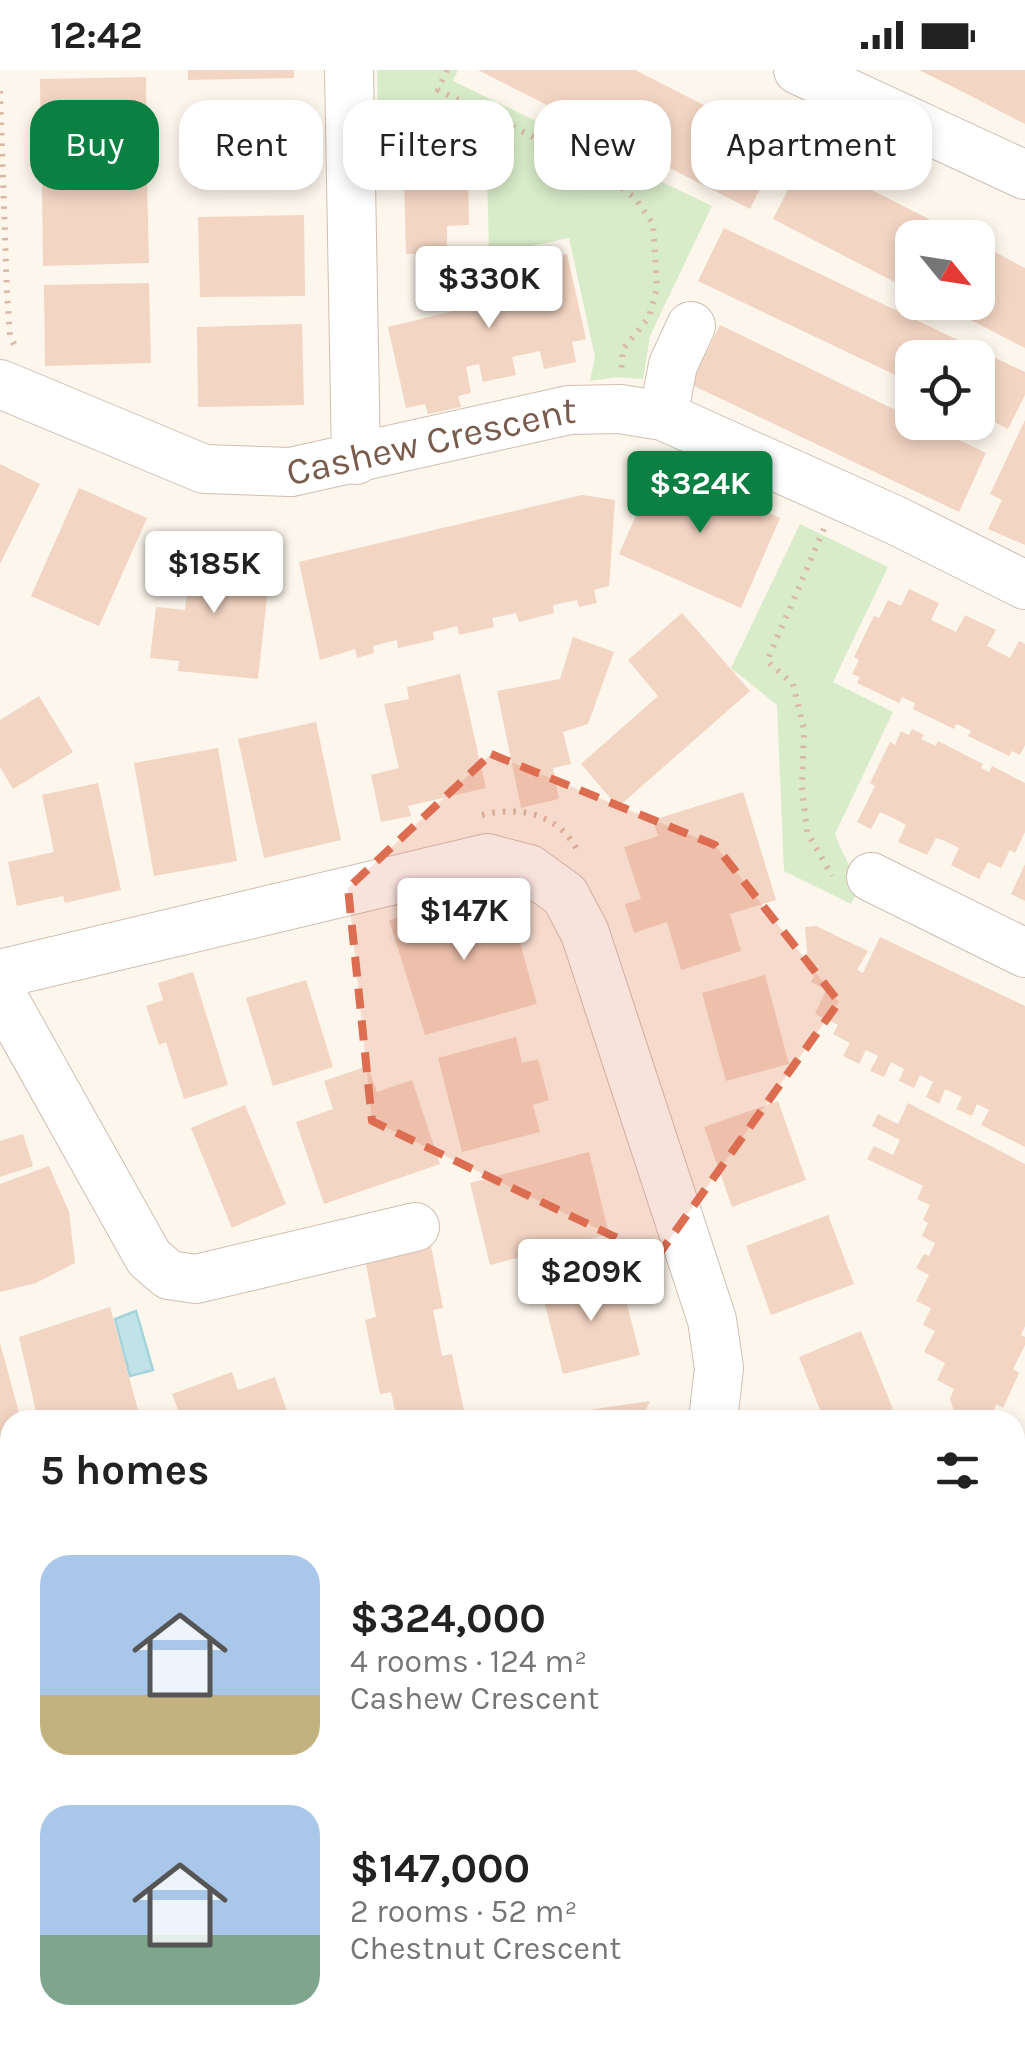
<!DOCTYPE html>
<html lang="en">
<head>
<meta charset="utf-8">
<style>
	body { margin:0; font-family:Karla,sans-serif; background:#f2f2f2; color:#222; height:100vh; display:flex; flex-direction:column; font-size:38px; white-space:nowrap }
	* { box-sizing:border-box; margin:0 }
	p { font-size:32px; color:#767676 }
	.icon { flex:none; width:55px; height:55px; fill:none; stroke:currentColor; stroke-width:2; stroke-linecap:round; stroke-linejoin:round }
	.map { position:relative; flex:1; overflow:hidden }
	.panel { position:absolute; left:0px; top:1340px; width:1025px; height:640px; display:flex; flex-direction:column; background:#fff; border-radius:30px 30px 0 0; box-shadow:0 5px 15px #0003 }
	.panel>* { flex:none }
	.banner { position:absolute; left:30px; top:30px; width:965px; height:90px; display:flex; gap:20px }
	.needle { width:65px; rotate:120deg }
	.fabs { position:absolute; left:895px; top:150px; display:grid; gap:20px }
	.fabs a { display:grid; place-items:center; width:100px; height:100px; border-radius:20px; background:#fff; box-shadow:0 5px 15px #0003; font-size:50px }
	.price { position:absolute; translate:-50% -85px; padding:0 22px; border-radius:10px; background:#fff; color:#222; font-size:32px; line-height:65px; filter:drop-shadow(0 2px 5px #0008) }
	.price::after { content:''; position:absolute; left:50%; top:60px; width:30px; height:22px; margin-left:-15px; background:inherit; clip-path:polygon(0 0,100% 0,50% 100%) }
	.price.on { background:#0b8043; color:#fff }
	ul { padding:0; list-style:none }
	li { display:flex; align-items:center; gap:30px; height:250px; padding:0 40px }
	li span { display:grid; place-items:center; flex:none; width:280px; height:200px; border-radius:30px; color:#555 }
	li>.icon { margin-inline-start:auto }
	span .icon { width:120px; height:120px; fill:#fffc; stroke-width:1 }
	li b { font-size:42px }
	h2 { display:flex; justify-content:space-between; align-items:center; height:120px; padding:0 40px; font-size:42px }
	.chip { padding:0 35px; border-radius:30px; background:#fff; box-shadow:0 5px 15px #0003; font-size:35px; line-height:90px }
	.chip.on { background:#0b8043; color:#fff }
	.status { display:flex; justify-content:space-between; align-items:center; height:70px; padding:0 50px; background:#fff; direction:ltr }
	.status svg { height:28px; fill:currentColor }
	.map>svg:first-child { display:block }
	.green { fill:#d8ecc9 }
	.water { fill:#bfe3e8; stroke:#a5d3da; stroke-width:2.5 }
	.building { fill:#f3d5c3 }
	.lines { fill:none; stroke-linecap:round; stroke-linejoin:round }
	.minor-casing { stroke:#d1beb0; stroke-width:50 }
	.path { stroke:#d9b8a5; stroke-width:6; stroke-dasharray:2.5 8; stroke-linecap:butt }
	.minor { stroke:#fff; stroke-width:48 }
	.marked { fill:#dc6d51; fill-opacity:0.2; stroke:#dc6d51; stroke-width:8; stroke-dasharray:20 12; stroke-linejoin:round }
	.labels { text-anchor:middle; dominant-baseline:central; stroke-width:8; stroke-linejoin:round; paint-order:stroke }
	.street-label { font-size:38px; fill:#7a5c4d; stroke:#fffaf3 }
</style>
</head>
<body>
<div class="status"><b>12:42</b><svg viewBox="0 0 49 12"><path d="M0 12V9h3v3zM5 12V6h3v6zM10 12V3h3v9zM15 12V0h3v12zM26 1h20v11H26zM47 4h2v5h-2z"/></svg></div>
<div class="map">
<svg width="1025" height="1980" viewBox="0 0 1025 1980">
	<rect width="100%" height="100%" fill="#fdf6ec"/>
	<g class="green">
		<path d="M377,0H458L453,11L712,136L650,266L643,309L617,307L590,311L595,287L569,168L489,185L487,100L476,81L416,79L415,44L378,42Z"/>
		<path d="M800,454L888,497L833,612L893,642L835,764C842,784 852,798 859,818L851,834L784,801L777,635L731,598Z"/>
		<path d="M575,1970H714L715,1980H564Z"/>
	</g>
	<g class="water">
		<path d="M136,1241L153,1300L130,1306L115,1249Z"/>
		<path d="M10,1398V1473L3,1475L0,1463V1400Z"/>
		<path d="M8,1584L10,1641L0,1643V1585Z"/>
	</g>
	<g class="building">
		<path d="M188,0H294V8L188,10Z"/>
		<path d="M478,0H635L782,75L750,139Z"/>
		<path d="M919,0H1025V54L965,23Z"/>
		<path d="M146,7L147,86L41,89L40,9Z"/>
		<path d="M299,34L300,115L195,118L194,37Z"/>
		<rect x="384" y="52" width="26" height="25"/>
		<path d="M805,86L860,114L966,168H912V221L827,177L773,149Z"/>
		<path d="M468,107L469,155L447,156V183L406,184L404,108Z"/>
		<path d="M147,113L149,193L43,196L42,115Z"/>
		<path d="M304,145L305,226L200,227L198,147Z"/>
		<path d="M724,158L1025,302V325L1008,359L978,344V288H912V313L698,211Z"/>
		<path d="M978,173L1025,198V278L936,232H978Z"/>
		<path d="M567,184L586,269L572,272L576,292L544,299L540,281L512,287L516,305L483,312L479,294L466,297L471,323L458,326L461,337L428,344L425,334L406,338L388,257L453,241L446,212Z"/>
		<path d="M149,213L151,293L45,296L44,215Z"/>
		<path d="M302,254L304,335L198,337L197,257Z"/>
		<path d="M720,255L912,348V352H922L986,383L959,442L694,316L696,304Z"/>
		<path d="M1025,350V475L988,459L1002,430L990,424Z"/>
		<path d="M0,394L40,414L0,494Z"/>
		<path d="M658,395L780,448L741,538L619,484Z"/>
		<path d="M79,418L147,448L99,556L31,526Z"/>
		<path d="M582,425L615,430L609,516L594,520L597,533L579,537L577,530L553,535L554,543L519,552L516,543L492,548L494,557L459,565L457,556L433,562L434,570L398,578L397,570L373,576L374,583L357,588L355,579L320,590L299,492Z"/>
		<path d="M193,462L235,466L230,505L269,510L258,609L178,601L179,591L150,588L156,537L185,540Z"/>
		<path d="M909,519L939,533L931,550L956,562L965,545L996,560L987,576L1010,588L1019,571L1025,574V675L1020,685L1012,681L1009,686L968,666L971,661L961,656L956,654L954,659L913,639L915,633L902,627L899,633L857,613L860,607L852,604L859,590L854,587L874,546L879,548L888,530L901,536Z"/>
		<path d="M682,543L750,621L618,737L581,694L658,626L628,590Z"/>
		<path d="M573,567L614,582L588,654L563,662L571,694L553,698L559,729L521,738L497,621L560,609Z"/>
		<path d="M460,604L486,718L408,736L411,746L381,752L371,705L399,698L384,634L409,629L407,617Z"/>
		<path d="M39,626L73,682L13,719L0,697V650Z"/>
		<path d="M316,652L341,770L264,788L238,669Z"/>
		<path d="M912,659L924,665L921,669L936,676L938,671L983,694L981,698L989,702L992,696L1025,713V762L1015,783L1010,780L1001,798L988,792L979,809L951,795L959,778L945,771L936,768L927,785L898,772L906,755L893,748L880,742L871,759L857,752L875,716L870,713L890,672L895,675L901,661L909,665Z"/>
		<path d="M218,678L237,791L154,806L134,693Z"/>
		<path d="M98,713L121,820L65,833L63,826L17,836L8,792L54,782L42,725Z"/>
		<path d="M743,722L776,830L730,844L741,881L681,900L667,852L634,863L625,834L641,829L624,777L658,766L653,750Z"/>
		<path d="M1025,794V831L1011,824Z"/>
		<path d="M506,822L537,934L425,965L389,850Z"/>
		<path d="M816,856L868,881L857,900L863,903L880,867L1025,936V1077L981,1055L989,1040L977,1034L972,1046L956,1039L962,1027L945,1019L939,1034L926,1027L933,1012L920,1005L914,1018L899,1011L904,999L891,992L884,1007L870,1001L878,986L866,980L859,994L843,986L850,973L833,964L838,955L815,944L826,920L811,912L818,897L808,892L805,857Z"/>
		<path d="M193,902L228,1015L184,1029L166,972L159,975L146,936L163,930L158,913Z"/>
		<path d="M765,905L789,994L726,1011L702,923Z"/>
		<path d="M306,910L333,997L273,1016L246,928Z"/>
		<path d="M516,967L522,993L538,989L549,1030L533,1035L540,1062L462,1082L438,988Z"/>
		<path d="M368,996L377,1022L412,1010L440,1094L324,1134L296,1052L333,1039L324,1011Z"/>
		<path d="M778,1031L806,1110L732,1137L704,1057Z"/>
		<path d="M908,1033L1025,1094V1256L1021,1265L1025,1267V1275L1013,1299L1019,1303L1003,1338L996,1334L991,1350H957L950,1329L954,1319L937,1310L945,1293L924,1282L935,1261L923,1255L931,1238L916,1231L929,1205L916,1198L924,1184L929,1186L935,1173L922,1166L928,1153L923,1150L930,1135L917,1129L923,1116L867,1089L874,1076L893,1085L900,1070L872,1056L878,1044L898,1054Z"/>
		<path d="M245,1035L286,1134L232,1158L191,1058Z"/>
		<path d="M23,1064L33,1096L0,1107V1071Z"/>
		<path d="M589,1082L609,1164L490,1195L470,1113Z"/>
		<path d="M49,1096L69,1142L75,1193L36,1213L0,1222V1114Z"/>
		<path d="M828,1145L854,1214L771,1245L746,1176Z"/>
		<path d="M430,1171L443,1238L433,1240L442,1286L452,1284L466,1350H397L391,1322L380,1324L365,1250L376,1247L364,1184Z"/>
		<path d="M619,1203L640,1285L563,1304L542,1223Z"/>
		<path d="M110,1237L140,1347L128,1350H38L19,1267Z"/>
		<path d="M861,1261L893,1339L866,1350H824L799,1287Z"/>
		<path d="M0,1273L21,1350H10V1373L0,1376Z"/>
		<path d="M232,1302L238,1320L275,1307L290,1350H182L172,1324Z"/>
		<path d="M650,1331L641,1350H545L547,1346Z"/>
		<path d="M10,1518V1584L0,1585V1520Z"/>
		<path d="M0,1880L10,1881V1970H51L50,1980L0,1976Z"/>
		<path d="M77,1970H156L150,1980H95Z"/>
		<path d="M172,1970H262L255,1980H166Z"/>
		<path d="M292,1970H357L371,1980H285Z"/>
		<path d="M798,1970H888L889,1980H799Z"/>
	</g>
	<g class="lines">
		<defs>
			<g id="minor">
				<path d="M349,0L356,390"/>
				<path d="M798,0L1025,105"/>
				<path id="s1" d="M0,314L204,399L291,402L569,340L620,339L663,346L895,450L1025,515"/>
				<path d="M663,346L673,295L691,256"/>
				<path d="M871,807L1025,883"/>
				<path d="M0,904L487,788L529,799L565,825L585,863L712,1250L719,1298L713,1350"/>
				<path d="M0,922L149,1188L169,1205L196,1209L415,1157"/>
				<path d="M1015,1600L1025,1554"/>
				<path d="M0,1691H10"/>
				<path d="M1015,1866L1025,1796"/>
				<path d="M1015,1908L1025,1907"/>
				<path d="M968,1970V1980"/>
				<path d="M1010,1970V1980"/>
				<path d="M724,1980V1970"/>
			</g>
		</defs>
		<use href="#minor" class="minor-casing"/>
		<g class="path">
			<path d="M447,0L438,20L598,99L635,128L653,154L657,217L649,247L623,279L621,302"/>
			<path d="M0,21L7,224L10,266L16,278"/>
			<path d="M824,459L767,591L793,614L804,659L802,717L807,762L832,806"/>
			<path d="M482,745C522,735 561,745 580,785"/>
			<path d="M1015,1428L1025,1383"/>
		</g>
		<use href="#minor" class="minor"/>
	</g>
	<path class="marked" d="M491,684L715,775L839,932L657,1187L372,1051L348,818Z"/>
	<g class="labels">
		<g class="street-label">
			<text stroke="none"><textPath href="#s1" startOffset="452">Cashew Crescent</textPath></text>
		</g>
	</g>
</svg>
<div class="fabs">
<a><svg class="needle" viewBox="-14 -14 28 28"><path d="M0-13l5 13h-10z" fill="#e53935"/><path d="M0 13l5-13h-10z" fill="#767676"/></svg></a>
<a><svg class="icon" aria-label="locate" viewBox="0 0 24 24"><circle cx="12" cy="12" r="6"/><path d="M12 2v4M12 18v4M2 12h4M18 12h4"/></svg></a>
</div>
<b class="price" style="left:489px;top:261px">$330K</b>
<b class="price on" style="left:700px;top:466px">$324K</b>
<b class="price" style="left:214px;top:546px">$185K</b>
<b class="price" style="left:464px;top:893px">$147K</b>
<b class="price" style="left:591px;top:1254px">$209K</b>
<div class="banner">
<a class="chip on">Buy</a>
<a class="chip">Rent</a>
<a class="chip">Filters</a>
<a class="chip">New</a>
<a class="chip">Apartment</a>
</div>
<section class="panel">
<h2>5 homes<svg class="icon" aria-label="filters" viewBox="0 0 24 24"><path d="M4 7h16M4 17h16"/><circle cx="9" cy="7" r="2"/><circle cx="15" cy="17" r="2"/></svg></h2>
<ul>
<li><span style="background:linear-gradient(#a9c7e8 70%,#c2b280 0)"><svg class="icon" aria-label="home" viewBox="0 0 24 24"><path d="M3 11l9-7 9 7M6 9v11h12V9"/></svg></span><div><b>$324,000</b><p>4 rooms · 124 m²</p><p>Cashew Crescent</p></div></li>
<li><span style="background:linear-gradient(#a9c7e8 65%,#7fa58c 0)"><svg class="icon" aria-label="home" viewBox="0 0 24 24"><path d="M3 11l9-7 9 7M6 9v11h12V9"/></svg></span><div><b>$147,000</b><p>2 rooms · 52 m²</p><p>Chestnut Crescent</p></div></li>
</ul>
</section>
</div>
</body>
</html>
